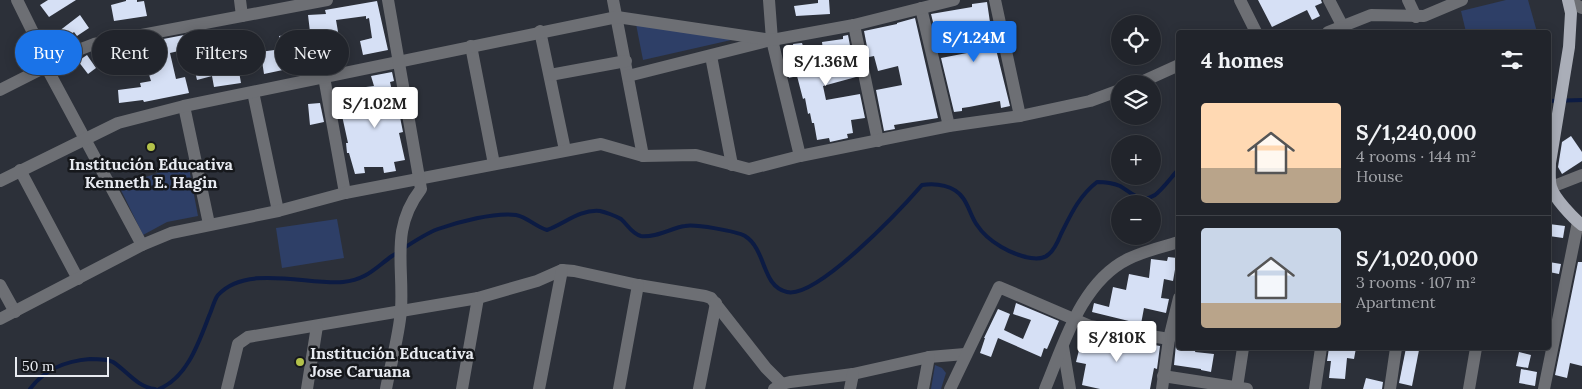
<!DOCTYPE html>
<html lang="en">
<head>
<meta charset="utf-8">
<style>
	body { margin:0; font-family:Lora,serif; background:#2d3037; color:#f1f3f6; height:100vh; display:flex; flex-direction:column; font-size:19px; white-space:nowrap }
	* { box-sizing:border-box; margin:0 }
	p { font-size:16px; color:#a2a4a9 }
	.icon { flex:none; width:28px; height:28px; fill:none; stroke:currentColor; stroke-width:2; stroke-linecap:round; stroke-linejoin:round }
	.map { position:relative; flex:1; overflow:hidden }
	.panel { position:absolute; left:1176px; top:30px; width:375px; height:320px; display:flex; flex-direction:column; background:#21242b; border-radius:5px; box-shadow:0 2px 12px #0003,0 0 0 1px #3e4147 }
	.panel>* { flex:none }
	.top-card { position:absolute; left:15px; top:30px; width:475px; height:45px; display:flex; gap:10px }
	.fabs { position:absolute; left:1111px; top:15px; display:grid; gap:10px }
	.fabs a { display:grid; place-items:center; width:50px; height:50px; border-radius:50%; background:#21242b; box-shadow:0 2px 12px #0003,0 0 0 1px #3e4147; font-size:25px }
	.scale { position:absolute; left:15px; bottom:12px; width:94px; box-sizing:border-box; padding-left:5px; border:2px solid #e8ebf1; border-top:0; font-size:14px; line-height:18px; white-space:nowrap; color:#e8ebf1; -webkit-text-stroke:4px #16181c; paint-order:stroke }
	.price { position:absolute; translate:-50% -42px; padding:0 11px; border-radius:5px; background:#fff; color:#222; font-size:16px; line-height:32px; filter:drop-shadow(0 1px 2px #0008) }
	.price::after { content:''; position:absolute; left:50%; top:30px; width:15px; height:11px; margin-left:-8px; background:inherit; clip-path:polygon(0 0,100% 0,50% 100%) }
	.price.active { background:#1a73e8; color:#fff }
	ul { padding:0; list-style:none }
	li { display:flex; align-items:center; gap:15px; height:125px; padding:0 25px }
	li+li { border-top:1px solid #3e4147 }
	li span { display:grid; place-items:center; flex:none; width:140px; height:100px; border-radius:5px; color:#555 }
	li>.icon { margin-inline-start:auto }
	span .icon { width:60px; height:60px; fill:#fffc; stroke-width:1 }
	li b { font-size:21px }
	h2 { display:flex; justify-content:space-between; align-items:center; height:60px; padding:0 25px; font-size:21px }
	.pill { padding:0 18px; border-radius:22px; background:#21242b; box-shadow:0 2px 12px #0003,0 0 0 1px #3e4147; font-size:18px; line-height:45px }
	.pill.active { background:#1a73e8; color:#fff }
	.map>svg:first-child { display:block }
	.green { fill:#2e3f67 }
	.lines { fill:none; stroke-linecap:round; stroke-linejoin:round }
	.stream { stroke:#0c1b43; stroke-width:4 }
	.building { fill:#d6e0f5 }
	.minor { stroke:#6d6f74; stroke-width:12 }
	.major { stroke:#aaaeb8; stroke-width:12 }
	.poi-dot { fill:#b4c24a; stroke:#16181c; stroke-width:2 }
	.labels { text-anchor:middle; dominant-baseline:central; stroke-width:5; stroke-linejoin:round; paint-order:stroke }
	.poi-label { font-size:16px; font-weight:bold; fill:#e8ebf1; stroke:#16181c }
</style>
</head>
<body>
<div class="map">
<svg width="1582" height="389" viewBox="0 0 1582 389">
	<rect width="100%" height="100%" fill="#2c3039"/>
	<g class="green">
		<path d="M1506,0H1528L1537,32H1466L1461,11Z"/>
		<path d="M636,24L740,38L643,60Z"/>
		<path d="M188,163L198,216L167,222L143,235L119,186Z"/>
		<path d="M337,219L344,258L282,268L276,228Z"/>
		<path d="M935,365L942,368L946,373L941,389H931Z"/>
	</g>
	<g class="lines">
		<g class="stream">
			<path d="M1549,101L1582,100"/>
			<path d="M30,389C45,369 65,361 90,359C97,359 107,359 113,362C127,371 137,387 155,389"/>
			<path d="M159,389C187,378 199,342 209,316C212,310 214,300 218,295C246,264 307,285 343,282C366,280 375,268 392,256C406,247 422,235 438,229C458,222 495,212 516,215C527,217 536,227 547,230C564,224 580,209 600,211C605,212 616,216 621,219C628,225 632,234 641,236C656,238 671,228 685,226C695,224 736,231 745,236C767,250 761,286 787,292C817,299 902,208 922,185C936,183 954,185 963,198C969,206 971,217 977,225C988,242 1012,255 1031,258C1038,259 1044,259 1049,254C1055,249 1058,241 1061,234C1071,214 1079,196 1097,182C1105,182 1113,183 1120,186C1132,193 1141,204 1155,195C1164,188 1171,177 1179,169"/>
		</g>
	</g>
	<g class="building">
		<path d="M48,0H76L49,17L40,5Z"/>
		<path d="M126,0H137V2L144,1L147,16L114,21L111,5L126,1Z"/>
		<path d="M818,0H829L830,14L796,16L794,6L818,3Z"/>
		<path d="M1258,0H1321L1322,3L1315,6L1320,16L1312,20L1307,10L1272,27Z"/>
		<path d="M377,1L388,50L363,55L360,41L372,38L369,18L366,19V16L336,20L341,49L335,50L336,63L325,64L324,59L297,64V67L264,74L262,61L239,64L238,55L282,49L279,36L310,32L308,15L326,14L325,10Z"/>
		<path d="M987,2L991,29L1010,106L1001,108L1000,101L969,107L962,108V111L954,112L941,58L967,53L966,49L984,44L980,27L967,29L965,21L934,26L931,14L972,7V4Z"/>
		<path d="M80,15L89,28L77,36L74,32L56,46L50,38Z"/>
		<path d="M915,18L938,118L894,125L895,129L884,131L876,90L902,85L898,66L878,71L874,56L869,57L864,31L897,24V23Z"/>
		<path d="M184,35L187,49L170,53L176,79L185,77L189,93L144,102L143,100L119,103L118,90L141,87L140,83L151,81L141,49L128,51L127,46Z"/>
		<path d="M848,35L856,77L823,86L826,100L860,94L865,118L851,120L853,133L847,134L848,138L830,142L829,138L817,140L814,123H812L810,113L808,114L805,98L803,99L797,76L789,78L783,52L794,50L793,44L802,43L805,52L823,50L822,42L843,39V36Z"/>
		<path d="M200,38L204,60L234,54L236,66H238L241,83L214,87L212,76L197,80L188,41Z"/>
		<path d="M87,55L96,68L88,74L78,61Z"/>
		<path d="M392,72L394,81L390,82L398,118L400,117L403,132L399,133L405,160L394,162L396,171L384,173L383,167H364L365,173L355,174L349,153H347L346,143H348L341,111L364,106L363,95H367L366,87L374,86L371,76Z"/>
		<path d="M320,103L324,122L310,125L308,104Z"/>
		<path d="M1571,136L1582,152V161L1562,174L1558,167L1562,142Z"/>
		<path d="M1549,224L1565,226L1563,238L1549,236Z"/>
		<path d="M1168,257L1177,258L1173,281L1164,279L1161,298L1169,299L1166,313L1144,308L1141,324L1092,312L1094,303L1109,307L1113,287L1126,290L1129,274L1149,278L1151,259L1167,261Z"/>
		<path d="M1549,262L1561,264L1559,274L1549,272Z"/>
		<path d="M1578,262H1582V366L1570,363L1567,378L1555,375Z"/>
		<path d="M1016,303L1059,321L1047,349L1044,348L1041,357L998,338L991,357L980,353L985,338H984L998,309L1010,314L1004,330L1023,339L1031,320L1013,314Z"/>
		<path d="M1083,334L1137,344V342L1160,346L1157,369L1154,368L1150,389H1100L1082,385L1086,364L1076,362Z"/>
		<path d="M1176,344L1179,345V348H1196L1195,352L1214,354L1211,372L1201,370V369L1174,365Z"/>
		<path d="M1329,348H1356L1354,359L1347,358L1345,379L1329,378L1331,361H1327Z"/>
		<path d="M1406,348L1419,350L1412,386L1399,383Z"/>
		<path d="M1519,352L1531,355L1528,368L1516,366Z"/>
		<path d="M1521,369L1537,372L1535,386L1519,383Z"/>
		<path d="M1366,378L1383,382L1382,389H1363Z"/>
	</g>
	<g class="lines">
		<g class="minor">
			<path d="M17,0L49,65L50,74L142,245"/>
			<path d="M240,0L242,16"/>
			<path d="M613,0L643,156"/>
			<path d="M769,0L772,40L800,156"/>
			<path d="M995,0L1020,116"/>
			<path d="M1240,0L1256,32"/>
			<path d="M1329,0L1343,27"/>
			<path d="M1408,0L1416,17"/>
			<path d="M1569,1L1582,8"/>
			<path d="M921,8L949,126"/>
			<path d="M854,25L878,141"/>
			<path d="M540,31L565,150"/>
			<path d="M1328,32L1371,15L1424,16L1462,0"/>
			<path d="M471,46L494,164"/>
			<path d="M711,56L732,165"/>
			<path d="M550,75L626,61"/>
			<path d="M628,76L767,41"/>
			<path d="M324,77L345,193"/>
			<path d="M1137,84L1179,65"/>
			<path d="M0,90L81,49L94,44L327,0"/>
			<path d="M253,92L278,211"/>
			<path d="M184,106L209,224"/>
			<path d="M20,170L78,279"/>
			<path d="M0,181L118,123L184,106L617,17L772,40L854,25L954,0"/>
			<path d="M1549,188L1582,175"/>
			<path d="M0,285L15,312"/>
			<path d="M0,319L142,245L171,233L278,211L345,193L601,144L643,156L696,155L749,169L800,156L949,126L1020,116L1090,101L1120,90"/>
			<path d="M1063,347L1070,389"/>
			<path d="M1163,376L1247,389"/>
			<path d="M1237,387L1243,348"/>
			<path d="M227,389L238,344L248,337L478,298L537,281L562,270L574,271L638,285L705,296L711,298L766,368L782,384"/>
			<path d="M307,389L317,326"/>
			<path d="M386,389C391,363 399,336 401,310C404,264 390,229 421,189L388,0"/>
			<path d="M462,389L478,298"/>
			<path d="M539,389L562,270"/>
			<path d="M619,389L638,285"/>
			<path d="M699,389L716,303"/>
			<path d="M774,389L782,384L790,382L853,374L929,357L965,354"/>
			<path d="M850,389L853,374"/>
			<path d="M923,389L929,357"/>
			<path d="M950,389L999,287L1090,326L1169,339"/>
			<path d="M1045,389C1064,344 1081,282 1128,259C1144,251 1162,247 1179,242"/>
			<path d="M1162,389L1169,339L1179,298"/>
			<path d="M1315,389L1321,348"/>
			<path d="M1390,389L1396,348"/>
			<path d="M1469,389L1476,348"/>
			<path d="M1544,389L1578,222"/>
		</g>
		<path class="major" d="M1568,0L1571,13L1569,47L1550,163C1550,170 1549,180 1551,187C1554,198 1573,218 1582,225"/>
	</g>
	<g class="poi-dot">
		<circle cx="151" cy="147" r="5"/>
		<circle cx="300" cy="362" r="5"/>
	</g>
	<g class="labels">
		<g class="poi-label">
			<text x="151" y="164">Institución Educativa<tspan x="151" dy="18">Kenneth E. Hagin</tspan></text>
			<text x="310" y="353" text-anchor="start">Institución Educativa<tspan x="310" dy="18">Jose Caruana</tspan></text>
		</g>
	</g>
</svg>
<div class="fabs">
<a><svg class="icon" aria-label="locate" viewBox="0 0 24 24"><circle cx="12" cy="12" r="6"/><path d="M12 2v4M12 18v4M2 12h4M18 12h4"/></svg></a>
<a><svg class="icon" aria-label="layers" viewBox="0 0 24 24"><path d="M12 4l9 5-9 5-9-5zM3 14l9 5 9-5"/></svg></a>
<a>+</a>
<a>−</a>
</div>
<div class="scale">50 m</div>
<b class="price active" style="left:974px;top:63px">S/1.24M</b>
<b class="price" style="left:826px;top:87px">S/1.36M</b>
<b class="price" style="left:375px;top:129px">S/1.02M</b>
<b class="price" style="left:1117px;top:363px">S/810K</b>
<div class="top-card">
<a class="pill active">Buy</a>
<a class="pill">Rent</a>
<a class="pill">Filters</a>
<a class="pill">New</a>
</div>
<section class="panel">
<h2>4 homes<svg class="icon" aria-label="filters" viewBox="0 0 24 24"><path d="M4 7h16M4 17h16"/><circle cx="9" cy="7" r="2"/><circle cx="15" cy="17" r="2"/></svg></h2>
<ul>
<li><span style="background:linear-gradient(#ffd9b3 65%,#b9a48a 0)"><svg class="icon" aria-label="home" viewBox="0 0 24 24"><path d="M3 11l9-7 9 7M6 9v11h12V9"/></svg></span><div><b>S/1,240,000</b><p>4 rooms · 144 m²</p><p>House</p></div></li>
<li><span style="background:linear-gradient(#c9d6e8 75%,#b9a48a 0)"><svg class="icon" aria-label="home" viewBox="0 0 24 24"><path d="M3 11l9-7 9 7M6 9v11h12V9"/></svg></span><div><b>S/1,020,000</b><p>3 rooms · 107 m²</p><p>Apartment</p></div></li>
</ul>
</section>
</div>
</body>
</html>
